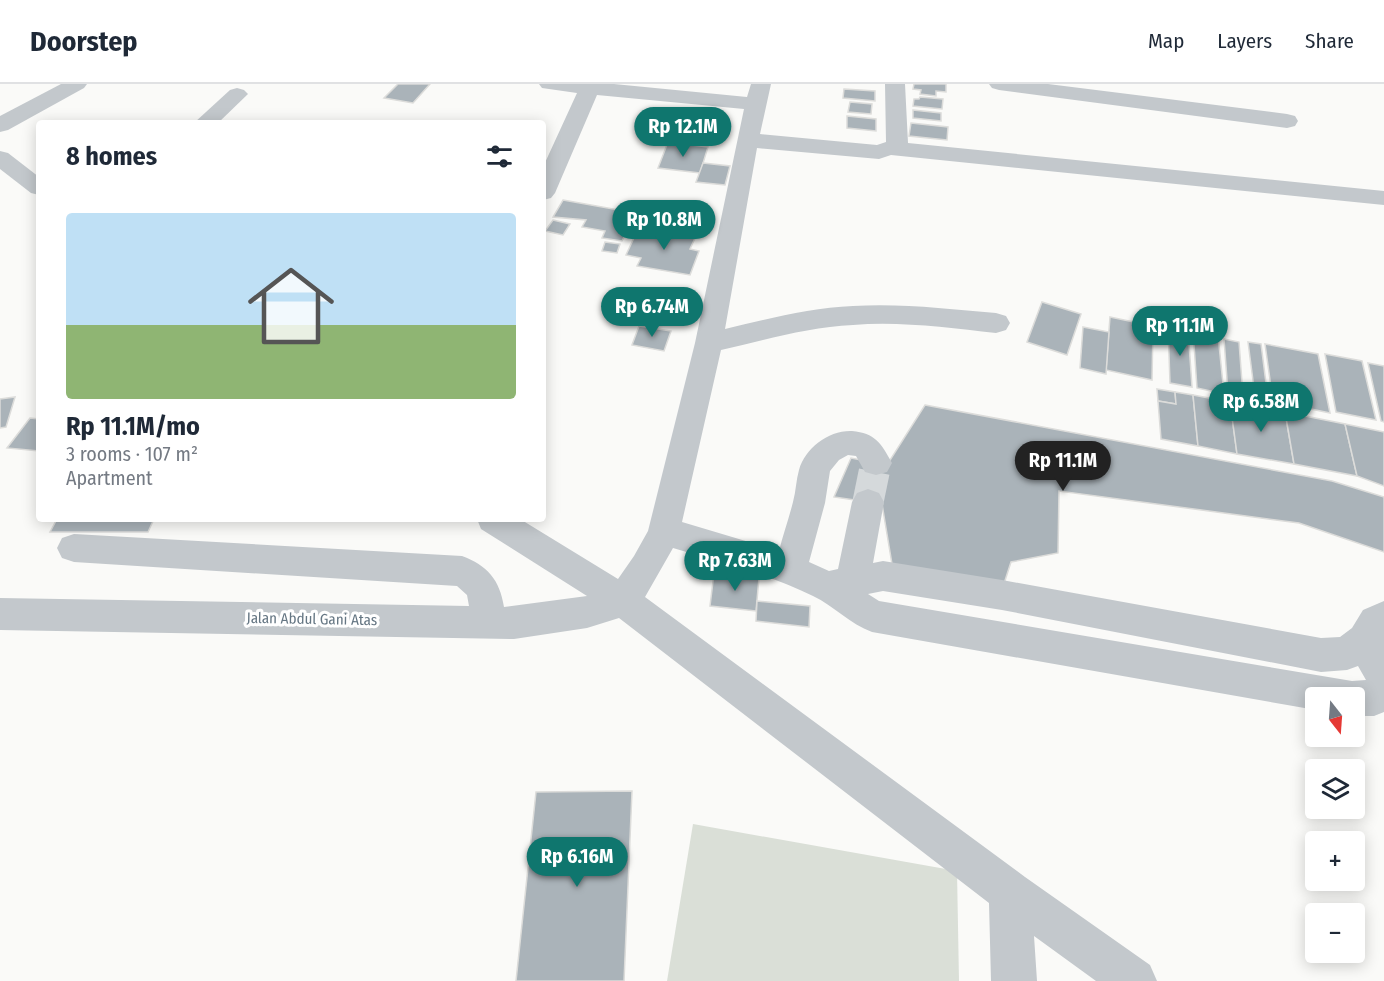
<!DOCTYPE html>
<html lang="en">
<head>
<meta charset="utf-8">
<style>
	body { margin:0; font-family:"Fira Sans Condensed",sans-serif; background:#f2f2f3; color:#1f2937; height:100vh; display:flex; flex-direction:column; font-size:22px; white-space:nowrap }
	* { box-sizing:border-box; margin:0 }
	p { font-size:20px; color:#747a83 }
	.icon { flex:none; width:33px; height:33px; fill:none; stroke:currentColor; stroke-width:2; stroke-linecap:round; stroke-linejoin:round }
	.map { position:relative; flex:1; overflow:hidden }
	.details { position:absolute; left:36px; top:36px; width:510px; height:402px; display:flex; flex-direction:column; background:#fff; border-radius:6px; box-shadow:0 3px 15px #0003 }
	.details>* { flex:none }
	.needle { width:39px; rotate:163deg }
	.buttons { position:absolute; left:1305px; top:603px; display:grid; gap:12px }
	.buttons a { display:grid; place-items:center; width:60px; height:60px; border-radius:6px; background:#fff; box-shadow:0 3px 15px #0003; font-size:30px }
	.price { position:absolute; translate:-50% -51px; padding:0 14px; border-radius:21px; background:#0f766e; color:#fff; font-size:20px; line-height:39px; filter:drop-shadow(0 2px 3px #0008) }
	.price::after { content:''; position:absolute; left:50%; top:36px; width:18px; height:14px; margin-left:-9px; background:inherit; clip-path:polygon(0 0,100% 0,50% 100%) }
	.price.selected { background:#222; color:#fff }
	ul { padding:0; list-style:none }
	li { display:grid; align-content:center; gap:12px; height:318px; padding:0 30px }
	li+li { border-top:2px solid #e0e1e3 }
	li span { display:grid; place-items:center; height:186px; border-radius:6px; color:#555 }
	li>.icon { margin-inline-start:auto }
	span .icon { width:108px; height:108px; fill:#fffc; stroke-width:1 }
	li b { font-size:26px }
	h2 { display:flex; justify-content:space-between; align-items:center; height:72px; padding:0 30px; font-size:26px }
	header { display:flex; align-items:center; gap:36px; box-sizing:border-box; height:84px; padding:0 30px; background:#fff; border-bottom:2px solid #e0e1e3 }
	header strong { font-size:28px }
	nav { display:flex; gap:33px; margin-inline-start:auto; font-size:21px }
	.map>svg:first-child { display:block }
	.green { fill:#dadfd7 }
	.building { fill:#aab3b9; stroke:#dcdcda; stroke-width:1.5 }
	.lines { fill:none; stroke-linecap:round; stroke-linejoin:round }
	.minor-tunnel { stroke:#d5d9db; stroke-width:31; stroke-dasharray:31 15; stroke-linecap:butt }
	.minor { fill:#c3c8cc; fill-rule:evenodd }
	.labels { text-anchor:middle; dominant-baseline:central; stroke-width:6; stroke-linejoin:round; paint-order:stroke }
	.street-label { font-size:15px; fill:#657683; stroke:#fff }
</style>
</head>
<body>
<header>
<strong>Doorstep</strong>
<nav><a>Map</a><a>Layers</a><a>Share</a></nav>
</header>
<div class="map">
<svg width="1384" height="897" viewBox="0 0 1384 897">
	<rect width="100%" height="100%" fill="#fafaf8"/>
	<path class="green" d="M693,740L957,787L959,897H667Z"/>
	<g class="building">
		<path d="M398,0H430L413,19L384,14Z"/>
		<path d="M914,0H946V8L936,7V12L920,10L921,6L913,5Z"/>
		<path d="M844,5L875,7V17L843,14Z"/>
		<path d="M920,13L943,15L942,25L913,22L914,15H919Z"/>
		<path d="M850,18L872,20L871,30L848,28Z"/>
		<path d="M913,26L941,29V37L913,34Z"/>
		<path d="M847,32L876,35V47L847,44Z"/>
		<path d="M911,39L948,43L947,56L909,52Z"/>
		<path d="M668,58L708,63L700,89L658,84Z"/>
		<path d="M703,79L730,82L725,101L696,98Z"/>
		<path d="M563,116L636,129L622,157L602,154L605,147L582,143L586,136L553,133Z"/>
		<path d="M553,136L570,140L563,151L545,147Z"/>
		<path d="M639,143L696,152L690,165L699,167L690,191L637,182L641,174L626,171Z"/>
		<path d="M605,158L620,160L617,169L602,167Z"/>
		<path d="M1042,218L1081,230L1067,271L1027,258Z"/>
		<path d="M1110,233L1153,242L1152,296L1106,286Z"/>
		<path d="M639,242L671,247L664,267L632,261Z"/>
		<path d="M1168,242L1188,245L1192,303L1170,299Z"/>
		<path d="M1083,243L1109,248L1106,290L1080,284Z"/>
		<path d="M1193,246L1218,251L1224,310L1197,304Z"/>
		<path d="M1224,255L1239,258L1243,312L1228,309Z"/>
		<path d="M1248,258L1261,260L1268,315L1255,312Z"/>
		<path d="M1265,260L1318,270L1330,329L1273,317Z"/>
		<path d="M1325,270L1362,277L1376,336L1336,328Z"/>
		<path d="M1368,279L1384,282V338L1381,337Z"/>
		<path d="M1157,305L1175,308L1176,320L1158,317Z"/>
		<path d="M1175,308L1193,311L1198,362L1161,355L1158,317L1176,320Z"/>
		<path d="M1193,311L1230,318L1237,370L1198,362Z"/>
		<path d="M15,313L6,343L0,344V315Z"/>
		<path d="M1230,318L1285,328L1294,380L1237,370Z"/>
		<path d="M925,321L1332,397L1384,413V468L1299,439L1059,407L1058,469L1011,478L1001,509L892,480L882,420L834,413L851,374L887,381Z"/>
		<path d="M1285,328L1345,340L1357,392L1294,380Z"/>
		<path d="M30,334L39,335V367L7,364Z"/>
		<path d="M1345,340L1384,348V402L1357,392Z"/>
		<path d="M57,435H154L148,448H50Z"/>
		<path d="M714,489L759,494L756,527L710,522Z"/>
		<path d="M757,517L810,522L809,543L756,537Z"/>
		<path d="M632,707L624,897H516L536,708Z"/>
	</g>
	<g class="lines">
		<path class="minor-tunnel" d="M868,418L876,379"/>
		<g class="minor">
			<path d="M61,0H87L84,4L8,46L0,48V32Z"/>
			<path d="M539,0H614L747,13L751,0H771L760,50L877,61L886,58L885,0H905L908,59L1384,107V121L891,71L879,75L757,64L725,245C767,235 809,224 853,222C900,219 949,225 996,229L1006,232L1010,239L1006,246L996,249C949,244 900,237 853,241C808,243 765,256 721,266L682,438L779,467C783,451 789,434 793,418C796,407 796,396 799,386C805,364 829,346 852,347C875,349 881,359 892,379L887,388L876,391L865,388L856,372L848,371L839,376L830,387L825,419L809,478L829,487L838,485L852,418L857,409L868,405L879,409L884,418L873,479L883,477L1002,496L1321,554L1340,553L1352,544L1363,526L1384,517V628L1374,632H1354V614H1316V626L872,548C850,540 834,522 813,512C769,490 720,478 673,464L645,513L1025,793L1150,881L1157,897H1096L1034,852L1037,897H991L989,819L619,534L587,544L514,555L0,546V514L469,522L467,511L457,502L74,478L62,474L57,464L62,454L74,450L462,472C487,481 500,496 504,523L587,512L481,445L477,435H520L618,495L634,472L648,447L695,259L744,25L597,11L555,109L551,114L543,116V83L577,9L542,4ZM883,507L1002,526L1321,588L1347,586L1358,582L1366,596L1352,597L879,517L868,510Z"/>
			<path d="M989,0H1048L1287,30L1295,32L1298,37L1295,42L1287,44L999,6L992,4Z"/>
			<path d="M237,4L244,6L248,10L218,39H194L230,6Z"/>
			<path d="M0,67L8,69L39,93V111L31,109L0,85Z"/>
		</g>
	</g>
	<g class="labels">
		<g class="street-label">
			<text transform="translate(312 535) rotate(1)">Jalan Abdul Gani Atas</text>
		</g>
	</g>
</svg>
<div class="buttons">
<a><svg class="needle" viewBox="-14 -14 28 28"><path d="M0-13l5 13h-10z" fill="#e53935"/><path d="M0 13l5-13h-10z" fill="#747a83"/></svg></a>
<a><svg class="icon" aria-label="layers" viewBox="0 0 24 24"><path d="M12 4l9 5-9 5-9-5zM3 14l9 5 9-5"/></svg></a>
<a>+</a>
<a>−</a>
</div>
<b class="price" style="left:683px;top:74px">Rp 12.1M</b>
<b class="price" style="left:664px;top:167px">Rp 10.8M</b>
<b class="price" style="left:652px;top:254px">Rp 6.74M</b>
<b class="price" style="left:1180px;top:273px">Rp 11.1M</b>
<b class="price" style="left:1261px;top:349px">Rp 6.58M</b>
<b class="price selected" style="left:1063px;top:408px">Rp 11.1M</b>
<b class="price" style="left:735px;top:508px">Rp 7.63M</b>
<b class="price" style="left:577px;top:804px">Rp 6.16M</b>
<section class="details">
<h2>8 homes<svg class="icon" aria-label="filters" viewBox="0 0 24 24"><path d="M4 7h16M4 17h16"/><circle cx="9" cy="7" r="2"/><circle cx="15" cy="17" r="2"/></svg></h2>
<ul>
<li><span style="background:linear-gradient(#bfe0f5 60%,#8fb573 0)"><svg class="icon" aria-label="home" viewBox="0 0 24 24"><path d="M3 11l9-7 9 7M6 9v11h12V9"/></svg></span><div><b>Rp 11.1M/mo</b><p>3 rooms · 107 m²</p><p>Apartment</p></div></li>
</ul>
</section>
</div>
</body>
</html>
